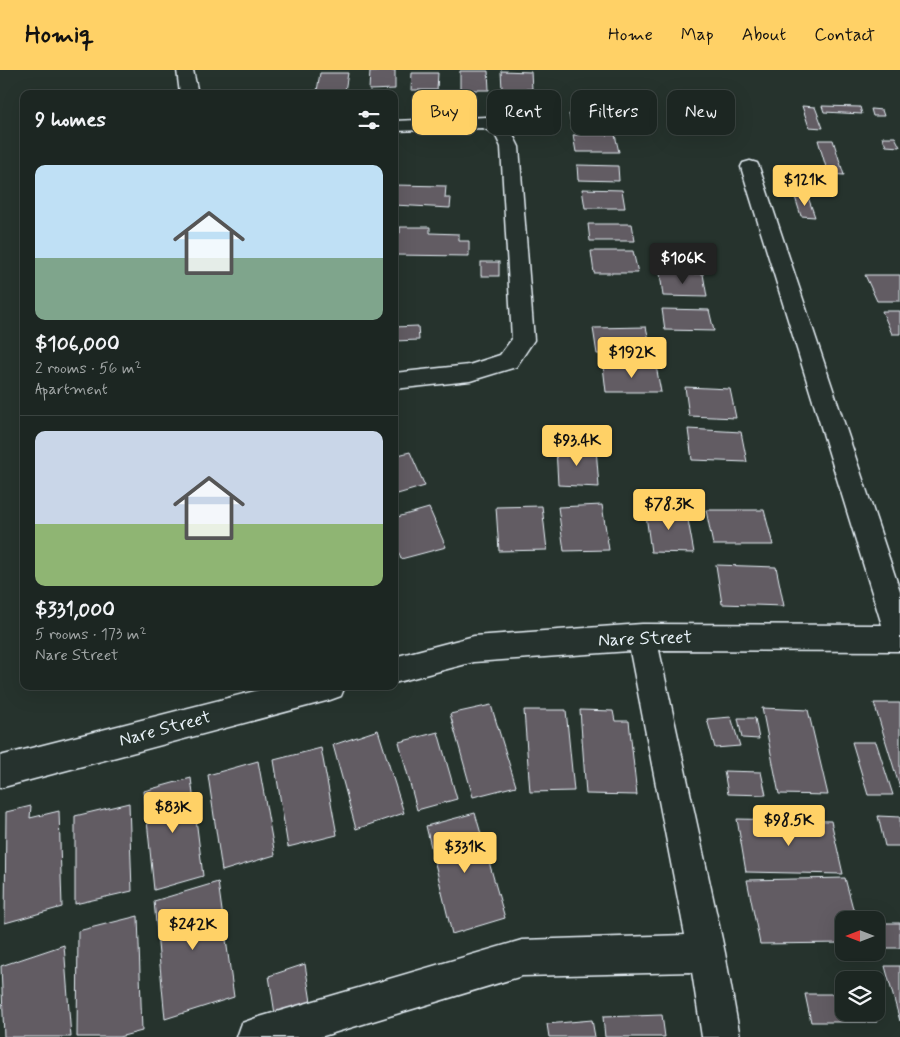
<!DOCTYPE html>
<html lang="en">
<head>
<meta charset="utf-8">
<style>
	body { margin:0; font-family:Mynerve,sans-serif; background:#252e2a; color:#f1f3f6; height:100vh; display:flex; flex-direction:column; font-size:19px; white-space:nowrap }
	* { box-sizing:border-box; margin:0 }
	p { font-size:16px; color:#a0a5a5 }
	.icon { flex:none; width:28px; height:28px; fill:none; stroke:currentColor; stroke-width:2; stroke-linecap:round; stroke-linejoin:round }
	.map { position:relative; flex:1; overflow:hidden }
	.panel { position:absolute; left:20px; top:20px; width:378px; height:600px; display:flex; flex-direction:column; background:#1c2622; border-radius:10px; box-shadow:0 5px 20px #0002,0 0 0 1px #3a4340 }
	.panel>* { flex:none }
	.hud { position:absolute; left:412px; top:20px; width:412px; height:45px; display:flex; gap:10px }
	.needle { width:32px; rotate:270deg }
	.tools { position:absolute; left:835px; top:841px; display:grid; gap:10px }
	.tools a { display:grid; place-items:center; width:50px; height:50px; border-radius:10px; background:#1c2622; box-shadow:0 5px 20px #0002,0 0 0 1px #3a4340; font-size:25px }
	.price { position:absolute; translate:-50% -42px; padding:0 11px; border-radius:5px; background:#ffd166; color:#111; font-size:16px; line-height:32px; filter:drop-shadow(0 1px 2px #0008) }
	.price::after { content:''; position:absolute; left:50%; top:30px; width:15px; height:11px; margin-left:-8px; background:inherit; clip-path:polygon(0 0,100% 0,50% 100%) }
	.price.selected { background:#222; color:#fff }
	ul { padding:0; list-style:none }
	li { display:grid; align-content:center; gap:10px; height:265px; padding:0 15px }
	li+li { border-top:1px solid #3a4340 }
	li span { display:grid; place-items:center; height:155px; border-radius:10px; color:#555 }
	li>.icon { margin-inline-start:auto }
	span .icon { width:90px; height:90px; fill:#fffc; stroke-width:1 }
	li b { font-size:21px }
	h2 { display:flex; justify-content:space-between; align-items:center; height:60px; padding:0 15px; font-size:21px }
	.chip { padding:0 18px; border-radius:10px; background:#1c2622; box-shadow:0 5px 20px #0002,0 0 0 1px #3a4340; font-size:18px; line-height:45px }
	.chip.selected { background:#ffd166; color:#111 }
	header { display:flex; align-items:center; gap:30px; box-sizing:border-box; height:70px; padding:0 25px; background:#ffd166; color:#111 }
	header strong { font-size:24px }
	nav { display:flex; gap:28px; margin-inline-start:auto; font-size:18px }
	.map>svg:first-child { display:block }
	.building { fill:#625b63; stroke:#e8f1f8 }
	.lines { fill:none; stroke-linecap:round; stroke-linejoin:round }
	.minor-casing { stroke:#e8f1f8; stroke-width:3 }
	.minor { fill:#26332d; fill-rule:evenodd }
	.labels { text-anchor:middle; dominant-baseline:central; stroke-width:4; stroke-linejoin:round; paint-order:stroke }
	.street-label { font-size:18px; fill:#e8f1f8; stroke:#26332d }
</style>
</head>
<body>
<header>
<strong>Homiq</strong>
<nav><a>Home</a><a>Map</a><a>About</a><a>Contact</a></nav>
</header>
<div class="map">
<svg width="900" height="967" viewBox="0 0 900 967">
	<rect width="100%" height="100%" fill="#26332d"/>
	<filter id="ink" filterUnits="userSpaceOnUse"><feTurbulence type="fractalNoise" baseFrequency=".02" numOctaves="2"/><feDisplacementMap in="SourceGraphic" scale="10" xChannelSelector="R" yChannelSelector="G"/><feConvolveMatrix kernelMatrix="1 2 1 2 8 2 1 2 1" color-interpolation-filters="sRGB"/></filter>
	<g filter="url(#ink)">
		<g class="building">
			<path d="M395,0V19L369,20L370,1Z"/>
			<path d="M460,1H488L489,20H460Z"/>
			<path d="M501,1L531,2L532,19H502Z"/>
			<path d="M320,3H348L345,21H317Z"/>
			<path d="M412,3H438L437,20H411Z"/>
			<path d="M802,36L815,37L823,58L809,57Z"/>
			<path d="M822,36L860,37L862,44L824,42Z"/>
			<path d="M871,39L882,40L884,46H873Z"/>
			<path d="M611,43L615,58L572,59L569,44Z"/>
			<path d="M573,65H615L619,82H576Z"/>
			<path d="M882,67H895L900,77L886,76Z"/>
			<path d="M818,70H833L844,105L828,104Z"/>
			<path d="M577,95L618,96L619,111L578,110Z"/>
			<path d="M394,115L446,116L445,128H451L450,138L394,135Z"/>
			<path d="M582,119L622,120L625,138H585Z"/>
			<path d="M795,127H808L815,147L801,146Z"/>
			<path d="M588,154H632L635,171H590Z"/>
			<path d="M400,157H430V163L459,164V171H469V186L394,185V162L400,163Z"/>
			<path d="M591,181H633L638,203H594Z"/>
			<rect x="481" y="192" width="18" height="14"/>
			<path d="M660,203L703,204L707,227L663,226Z"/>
			<path d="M865,205H900V231H877Z"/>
			<path d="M662,239L709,240L714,261L665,260Z"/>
			<path d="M882,241H900V264H892Z"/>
			<path d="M418,256L419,270L394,271V257Z"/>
			<path d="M646,257L652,283L597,284L593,258Z"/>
			<path d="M603,296H656L661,322H606Z"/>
			<path d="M685,317L730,319L736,348L689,346Z"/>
			<path d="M688,359L741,362L747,392L692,390Z"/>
			<path d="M556,377L596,378L599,417L558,415Z"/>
			<path d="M410,382L425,416L394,425V386Z"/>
			<path d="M602,435L609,480L564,481L558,437Z"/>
			<path d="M542,436L547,480L499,481L496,437Z"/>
			<path d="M429,438L446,477L401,489L394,470V448Z"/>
			<path d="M645,438L686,439L694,483L651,482Z"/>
			<path d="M706,440H764L773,475H713Z"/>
			<path d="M716,495L776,497L784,536L722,534Z"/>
			<path d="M874,633H900V718Z"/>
			<path d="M491,635L516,716L473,727L450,644Z"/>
			<path d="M762,638L808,640L828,725L779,724Z"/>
			<path d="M524,640H566L574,721L530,722Z"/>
			<path d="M580,640L613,641L615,651H629L637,725L586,724Z"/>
			<path d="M731,647L740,676L715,678L707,649Z"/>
			<path d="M738,648H755L759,669L742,668Z"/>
			<path d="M378,660L404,743L356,759L333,675Z"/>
			<path d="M438,662L457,729L417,740L399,672Z"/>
			<path d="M852,672H876L893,725H868Z"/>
			<path d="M321,678L337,765L288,777L274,690Z"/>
			<path d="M258,691L275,785L222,801L208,705Z"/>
			<path d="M724,701L761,702L766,725L728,724Z"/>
			<path d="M191,708L203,806L154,820L144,721Z"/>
			<path d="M129,733L132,821L75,834V746Z"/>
			<path d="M31,736L30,748L59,741L62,837L5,853L6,742Z"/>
			<path d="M475,743L505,848L452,864L426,756Z"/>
			<path d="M878,746L900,747V776H885Z"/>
			<path d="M737,749L831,751L843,804L746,802Z"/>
			<path d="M845,808L856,850H844V873L760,874L747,810Z"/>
			<path d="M218,812L234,927L165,949L154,831Z"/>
			<path d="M138,846L142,961L119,967H77L78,861Z"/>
			<path d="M876,853H900V878H883Z"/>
			<path d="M64,875L71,967H4L1,896Z"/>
			<path d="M305,894L311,932L275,944L269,906Z"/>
			<path d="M885,896H900V951Z"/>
			<path d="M805,924H844V942H874L877,952H811Z"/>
			<path d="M662,945L665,967H605L603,947Z"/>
			<path d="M592,950L595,967H549L547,954Z"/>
		</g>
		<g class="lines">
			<defs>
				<g id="minor">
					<path d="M177,0H193L198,24H180Z"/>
					<path d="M486,47L509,57L519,77L534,270L516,297L470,311L394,319V303L469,295L500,285L512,269L501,77L495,64L483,58L394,61V51Z"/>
					<path d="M750,91L757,93L759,97L900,521V581L659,580L725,883L740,967H702L692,902L522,906L320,967H237L242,953L256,948L522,870L685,865L630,581L474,592L394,613V587L474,566L642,554L882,555L741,97L743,93Z"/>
					<path d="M275,616H345L341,626L330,630L0,718V686Z"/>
				</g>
			</defs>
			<use href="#minor" class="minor-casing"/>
			<use href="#minor" class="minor"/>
		</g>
	</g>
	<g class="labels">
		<g class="street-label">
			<text transform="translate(645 569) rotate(-2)">Nare Street</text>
			<text transform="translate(165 659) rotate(-15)">Nare Street</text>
		</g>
	</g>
</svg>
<div class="tools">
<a><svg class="needle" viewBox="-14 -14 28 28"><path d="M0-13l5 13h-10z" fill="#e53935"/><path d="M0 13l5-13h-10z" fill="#a0a5a5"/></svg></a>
<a><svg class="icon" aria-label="layers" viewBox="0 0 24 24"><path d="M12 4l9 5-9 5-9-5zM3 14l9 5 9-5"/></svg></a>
</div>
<b class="price" style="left:805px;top:137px">$121K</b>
<b class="price selected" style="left:683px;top:215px">$106K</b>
<b class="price" style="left:632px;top:309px">$192K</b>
<b class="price" style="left:577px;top:397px">$93.4K</b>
<b class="price" style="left:669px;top:461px">$78.3K</b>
<b class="price" style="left:173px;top:764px">$83K</b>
<b class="price" style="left:789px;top:777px">$98.5K</b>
<b class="price" style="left:465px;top:804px">$331K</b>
<b class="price" style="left:193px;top:881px">$242K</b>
<div class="hud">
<a class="chip selected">Buy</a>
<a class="chip">Rent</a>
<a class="chip">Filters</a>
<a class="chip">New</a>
</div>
<section class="panel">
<h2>9 homes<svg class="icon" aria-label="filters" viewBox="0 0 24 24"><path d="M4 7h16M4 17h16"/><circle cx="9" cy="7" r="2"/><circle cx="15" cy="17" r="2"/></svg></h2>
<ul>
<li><span style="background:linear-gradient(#bfe0f5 60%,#7fa58c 0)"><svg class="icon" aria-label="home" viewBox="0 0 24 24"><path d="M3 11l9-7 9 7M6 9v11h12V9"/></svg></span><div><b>$106,000</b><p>2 rooms · 56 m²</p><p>Apartment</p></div></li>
<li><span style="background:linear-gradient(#c9d6e8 60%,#8fb573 0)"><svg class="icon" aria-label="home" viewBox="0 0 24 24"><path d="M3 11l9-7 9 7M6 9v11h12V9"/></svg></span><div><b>$331,000</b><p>5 rooms · 173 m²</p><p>Nare Street</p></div></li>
</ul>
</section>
</div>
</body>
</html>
